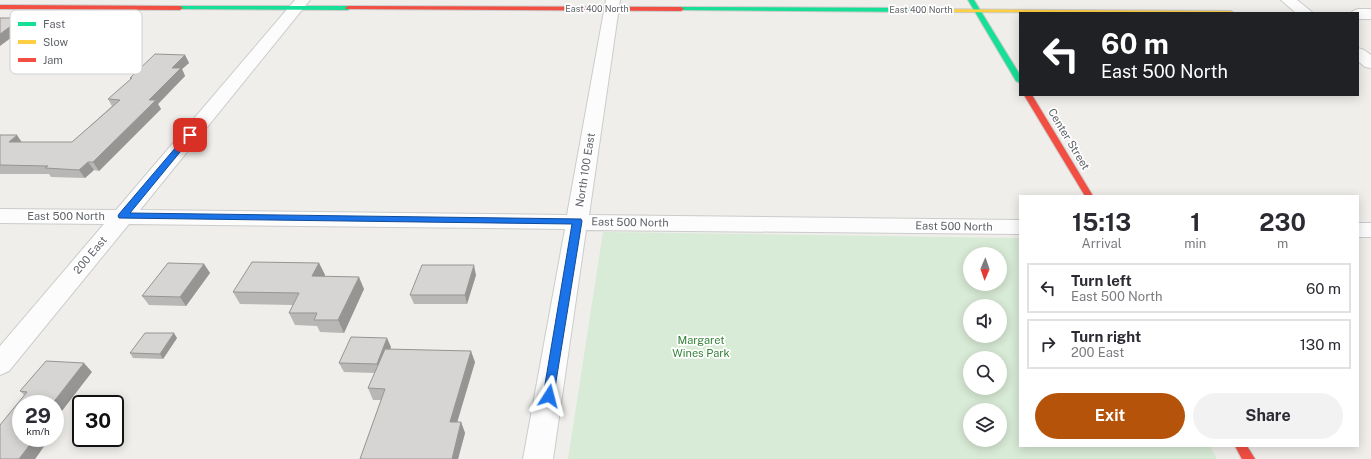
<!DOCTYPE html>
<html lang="en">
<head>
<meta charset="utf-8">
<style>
  :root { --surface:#fff; --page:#f2f2f3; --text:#2b2b33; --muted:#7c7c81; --line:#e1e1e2; --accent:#b45309 }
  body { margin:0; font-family:"Public Sans",sans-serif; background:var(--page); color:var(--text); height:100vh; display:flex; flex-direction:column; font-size:15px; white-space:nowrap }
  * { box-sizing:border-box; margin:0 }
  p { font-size:13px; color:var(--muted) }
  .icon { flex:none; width:22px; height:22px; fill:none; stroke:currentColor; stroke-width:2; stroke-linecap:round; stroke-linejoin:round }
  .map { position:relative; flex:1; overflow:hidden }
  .sheet { position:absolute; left:1019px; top:195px; width:340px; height:252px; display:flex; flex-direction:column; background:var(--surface); border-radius:0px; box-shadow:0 2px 10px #0003 }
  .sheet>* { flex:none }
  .top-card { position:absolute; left:1019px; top:12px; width:340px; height:84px; border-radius:0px; box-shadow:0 2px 10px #0003; background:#202124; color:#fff; overflow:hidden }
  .needle { width:26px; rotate:182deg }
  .fabs { position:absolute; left:963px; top:247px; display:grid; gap:8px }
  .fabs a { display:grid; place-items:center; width:44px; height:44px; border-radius:50%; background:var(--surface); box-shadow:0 2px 10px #0003; font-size:20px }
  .speed { position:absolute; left:12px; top:395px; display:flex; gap:8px; font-size:20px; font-weight:700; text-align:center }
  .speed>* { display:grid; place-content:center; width:52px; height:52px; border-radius:50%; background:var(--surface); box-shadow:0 2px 10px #0003; line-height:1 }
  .speed small { font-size:10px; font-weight:400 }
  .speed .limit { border:2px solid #111; border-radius:6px; background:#fff; color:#111 }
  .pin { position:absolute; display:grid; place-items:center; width:34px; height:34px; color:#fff; margin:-17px; border-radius:8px; box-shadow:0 2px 6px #0006 }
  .me { position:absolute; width:44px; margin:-22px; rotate:9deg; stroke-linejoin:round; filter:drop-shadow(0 0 3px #0008) }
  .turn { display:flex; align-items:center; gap:14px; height:84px; padding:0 16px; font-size:18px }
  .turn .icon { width:52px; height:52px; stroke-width:2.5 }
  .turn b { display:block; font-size:28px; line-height:34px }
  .eta { display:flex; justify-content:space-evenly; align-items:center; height:68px; text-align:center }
  .eta b { font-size:24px; font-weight:700; line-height:28px }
  .button { display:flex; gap:8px; margin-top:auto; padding:8px 16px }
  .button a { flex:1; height:46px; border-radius:24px; background:var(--accent); color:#fff; font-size:16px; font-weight:700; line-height:46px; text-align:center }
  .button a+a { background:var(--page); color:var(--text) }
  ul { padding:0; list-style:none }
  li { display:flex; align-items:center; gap:12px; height:50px; margin:0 8px 6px; padding:0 8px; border:2px solid var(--line); border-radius:0px }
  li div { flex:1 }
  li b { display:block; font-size:15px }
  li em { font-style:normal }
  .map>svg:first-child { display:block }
</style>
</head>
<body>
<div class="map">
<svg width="1371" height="459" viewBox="0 0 1371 459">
  <rect width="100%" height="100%" fill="#efeeea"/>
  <!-- green -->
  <path fill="#d8ebd6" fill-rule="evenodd" d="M 603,232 L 1020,238 L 1020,446 L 1210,446 L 1217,459 L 568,459 ZM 970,254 L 1000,254 L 1000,284 L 970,284 ZM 970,306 L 1000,306 L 1000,336 L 970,336 ZM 970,358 L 1000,358 L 1000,388 L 970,388 ZM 970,410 L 1000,410 L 1000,440 L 970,440 Z"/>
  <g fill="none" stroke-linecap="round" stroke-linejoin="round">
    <!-- street casing -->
    <g stroke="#cbcccc" stroke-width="2">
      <path id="street" d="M 295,0 L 310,0 L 140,210 L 567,215 L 606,0 L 620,0 L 589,215 L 1020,220 L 1020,234 L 586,230 L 553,459 L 523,459 L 565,229 L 129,224 L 9,371 L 0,375 L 0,346 L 104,224 L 0,223 L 0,209 L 116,210 Z
        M 1281,0 L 1297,0 L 1313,13 L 1296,13 Z
        M 1358,9 L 1371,9 L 1371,19 L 1358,19 L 1358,13 L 1351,13 L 1353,11 Z
        M 1358,48 L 1364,50 L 1371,55 L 1371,68 L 1365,67 L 1358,61 Z
        M 1358,223 L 1371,223 L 1371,237 L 1358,237 Z"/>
    </g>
    <!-- fast casing -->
    <g stroke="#cacacb" stroke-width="2">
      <path id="fast" d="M 968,0 L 974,0 L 1020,75 L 1020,83 L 1016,81 Z
        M 180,6 L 348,6 L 351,8 L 348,10 L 178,9 L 178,7 Z
        M 681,7 L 920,8 L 923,10 L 920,12 L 679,10 L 678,9 Z"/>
    </g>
    <!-- slow casing -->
    <g stroke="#cacacb" stroke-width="2">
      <path id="slow" d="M 918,9 L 1231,11 L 1234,13 L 920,12 L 917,10 Z"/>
    </g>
    <!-- jam casing -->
    <g stroke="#cacacb" stroke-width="2">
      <path id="jam" d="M 0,5 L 180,6 L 183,8 L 180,10 L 0,9 Z
        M 348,6 L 681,7 L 684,9 L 681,11 L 346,9 L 345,8 Z
        M 1024,95 L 1032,95 L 1093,196 L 1085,196 Z
        M 1235,446 L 1247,446 L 1255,459 L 1242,459 Z"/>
    </g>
    <!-- street -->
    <use href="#street" fill="#fdfcfc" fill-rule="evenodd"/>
    <!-- fast -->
    <use href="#fast" fill="#16e098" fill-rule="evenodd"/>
    <!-- slow -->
    <use href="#slow" fill="#ffcf43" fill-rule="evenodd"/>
    <!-- jam -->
    <use href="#jam" fill="#f24e42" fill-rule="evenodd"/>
  </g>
  <!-- wall -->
  <path fill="#b8b7b5" d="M 185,55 L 189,63 L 182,69 L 185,76 L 158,104 L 161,109 L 99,171 L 94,170 L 85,178 L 51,177 L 49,174 L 0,174 L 0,135 L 21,142 L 72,142 L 112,106 L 108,99 L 130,80 L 130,78 Z
    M 319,263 L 325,275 L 324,276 L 364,289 L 344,333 L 320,332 L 317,326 L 295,325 L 289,313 L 293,305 L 240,304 L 233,292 Z
    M 204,264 L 210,273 L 186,306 L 149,305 L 142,296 Z
    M 476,275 L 467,304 L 414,304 L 410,295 Z
    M 177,338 L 163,359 L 133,358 L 130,353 Z
    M 391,347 L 390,349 L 475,362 L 457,422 L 461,422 L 465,433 L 458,459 L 360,459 L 381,400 L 373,400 L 368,388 L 375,373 L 344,372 L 339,363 Z
    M 92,372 L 21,404 L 50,438 L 35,459 L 0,459 L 24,395 L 20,391 Z"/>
  <!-- shaded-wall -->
  <path fill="#969594" d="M 22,18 L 27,26 L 0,46 L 0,34 Z
    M 185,55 L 189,63 L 182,69 L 185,76 L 158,104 L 161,109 L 99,171 L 93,162 L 149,100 L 172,68 Z
    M 17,135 L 23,144 L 9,142 Z
    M 88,162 L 94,170 L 85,178 L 79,170 Z
    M 319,263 L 325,275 L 318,289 L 312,276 Z
    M 204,264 L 210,273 L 186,306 L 180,297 Z
    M 474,265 L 476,275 L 467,304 L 465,295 Z
    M 359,277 L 364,289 L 344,333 L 338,320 Z
    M 174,333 L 177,338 L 163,359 L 160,354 Z
    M 387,338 L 391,347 L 381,373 L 377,364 Z
    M 471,351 L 475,362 L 454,433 L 450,422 Z
    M 84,363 L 92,372 L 55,420 L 55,404 L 52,404 Z
    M 461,422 L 465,433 L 458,459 L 452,459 Z
    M 35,438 L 50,438 L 35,459 L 19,459 Z"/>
  <!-- building -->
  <path fill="#d6d5d3" stroke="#969594" d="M 0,18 L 22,18 L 0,34 Z
    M 155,54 L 185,55 L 172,68 L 181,68 L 149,100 L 156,100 L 93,162 L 88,162 L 79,170 L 45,168 L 48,166 L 0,165 L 0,135 L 17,135 L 9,142 L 72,142 L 120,100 L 108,99 L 132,78 L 130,78 Z
    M 252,262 L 319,263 L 312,276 L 359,277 L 338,320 L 314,320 L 317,313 L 289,313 L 299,293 L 233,292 Z
    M 168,263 L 204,264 L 180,297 L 142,296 Z
    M 422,265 L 474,265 L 465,295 L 410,295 Z
    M 145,333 L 174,333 L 160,354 L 130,353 Z
    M 351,337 L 387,338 L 377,364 L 339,363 Z
    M 385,349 L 471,351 L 450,422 L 461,422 L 452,459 L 360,459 L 385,389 L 368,388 Z
    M 46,361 L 84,363 L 52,404 L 21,404 L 21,438 L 35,438 L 19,459 L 0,459 L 0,425 L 27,392 L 20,391 Z"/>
  <!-- route -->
  <path fill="#1a73e8" stroke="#114b97" d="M 188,133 L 193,133 L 194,135 L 130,213 L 581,219 L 582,221 L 553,400 L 549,401 L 545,400 L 543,396 L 572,224 L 119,218 L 118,216 L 119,214 Z"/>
  <g text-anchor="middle" stroke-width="3.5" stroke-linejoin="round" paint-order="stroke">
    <!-- far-street labels -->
    <g font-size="9" fill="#5f6368" stroke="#fff">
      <text x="597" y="12">East 400 North</text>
      <text x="921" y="13">East 400 North</text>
    </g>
    <!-- street labels -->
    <g font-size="11" fill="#5f6368" stroke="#fff">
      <text transform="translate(1069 139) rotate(59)" y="4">Center Street</text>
      <text transform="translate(585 170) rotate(-81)" y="4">North 100 East</text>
      <text x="66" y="220">East 500 North</text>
      <text transform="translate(630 222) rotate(1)" y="4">East 500 North</text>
      <text transform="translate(954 226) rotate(1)" y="4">East 500 North</text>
      <text transform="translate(90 255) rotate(-50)" y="4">200 East</text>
    </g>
    <!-- park labels -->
    <g font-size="11" fill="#348238" stroke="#fff">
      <text x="701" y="344">Margaret<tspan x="701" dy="13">Wines Park</tspan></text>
    </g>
  </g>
  <!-- legend -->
  <rect x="10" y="10" width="132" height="64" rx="6" fill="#fff" stroke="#cfd0d2" stroke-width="1"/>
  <rect x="18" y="22" width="18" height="4" fill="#16e098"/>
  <rect x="18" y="40" width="18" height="4" fill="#ffcf43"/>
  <rect x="18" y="58" width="18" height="4" fill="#f24e42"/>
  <g font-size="11" fill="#5f6368">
    <text x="43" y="28">Fast</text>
    <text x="43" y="46">Slow</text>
    <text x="43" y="64">Jam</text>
  </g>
</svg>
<div class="fabs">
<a><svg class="needle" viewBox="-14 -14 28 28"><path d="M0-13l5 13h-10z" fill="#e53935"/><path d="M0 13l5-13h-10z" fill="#7c7c81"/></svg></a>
<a><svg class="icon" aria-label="sound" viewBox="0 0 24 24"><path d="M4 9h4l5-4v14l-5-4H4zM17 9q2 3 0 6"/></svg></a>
<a><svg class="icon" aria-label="search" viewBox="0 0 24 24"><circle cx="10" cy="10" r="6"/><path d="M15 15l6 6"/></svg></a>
<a><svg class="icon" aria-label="layers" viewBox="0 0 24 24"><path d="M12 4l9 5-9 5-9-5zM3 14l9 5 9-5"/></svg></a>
</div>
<div class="speed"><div>29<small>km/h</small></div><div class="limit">30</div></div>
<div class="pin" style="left:190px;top:135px;background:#d93025"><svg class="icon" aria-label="arrive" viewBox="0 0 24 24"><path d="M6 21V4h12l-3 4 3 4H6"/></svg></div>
<svg class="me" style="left:549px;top:396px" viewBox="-20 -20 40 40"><path d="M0-17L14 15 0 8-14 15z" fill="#1a73e8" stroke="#fff" stroke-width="4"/></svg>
<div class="top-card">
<div class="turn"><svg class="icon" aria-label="left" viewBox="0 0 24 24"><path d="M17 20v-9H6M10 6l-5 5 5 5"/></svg><div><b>60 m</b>East 500 North</div></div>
</div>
<section class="sheet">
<div class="eta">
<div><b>15:13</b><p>Arrival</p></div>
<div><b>1</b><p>min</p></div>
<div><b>230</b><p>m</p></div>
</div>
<ul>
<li><svg class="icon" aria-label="left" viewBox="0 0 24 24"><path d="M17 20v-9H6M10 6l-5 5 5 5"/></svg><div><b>Turn left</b><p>East 500 North</p></div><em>60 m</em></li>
<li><svg class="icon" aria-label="right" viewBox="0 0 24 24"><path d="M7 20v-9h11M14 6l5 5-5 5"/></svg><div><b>Turn right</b><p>200 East</p></div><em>130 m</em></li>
</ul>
<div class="button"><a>Exit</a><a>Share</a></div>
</section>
</div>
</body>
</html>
